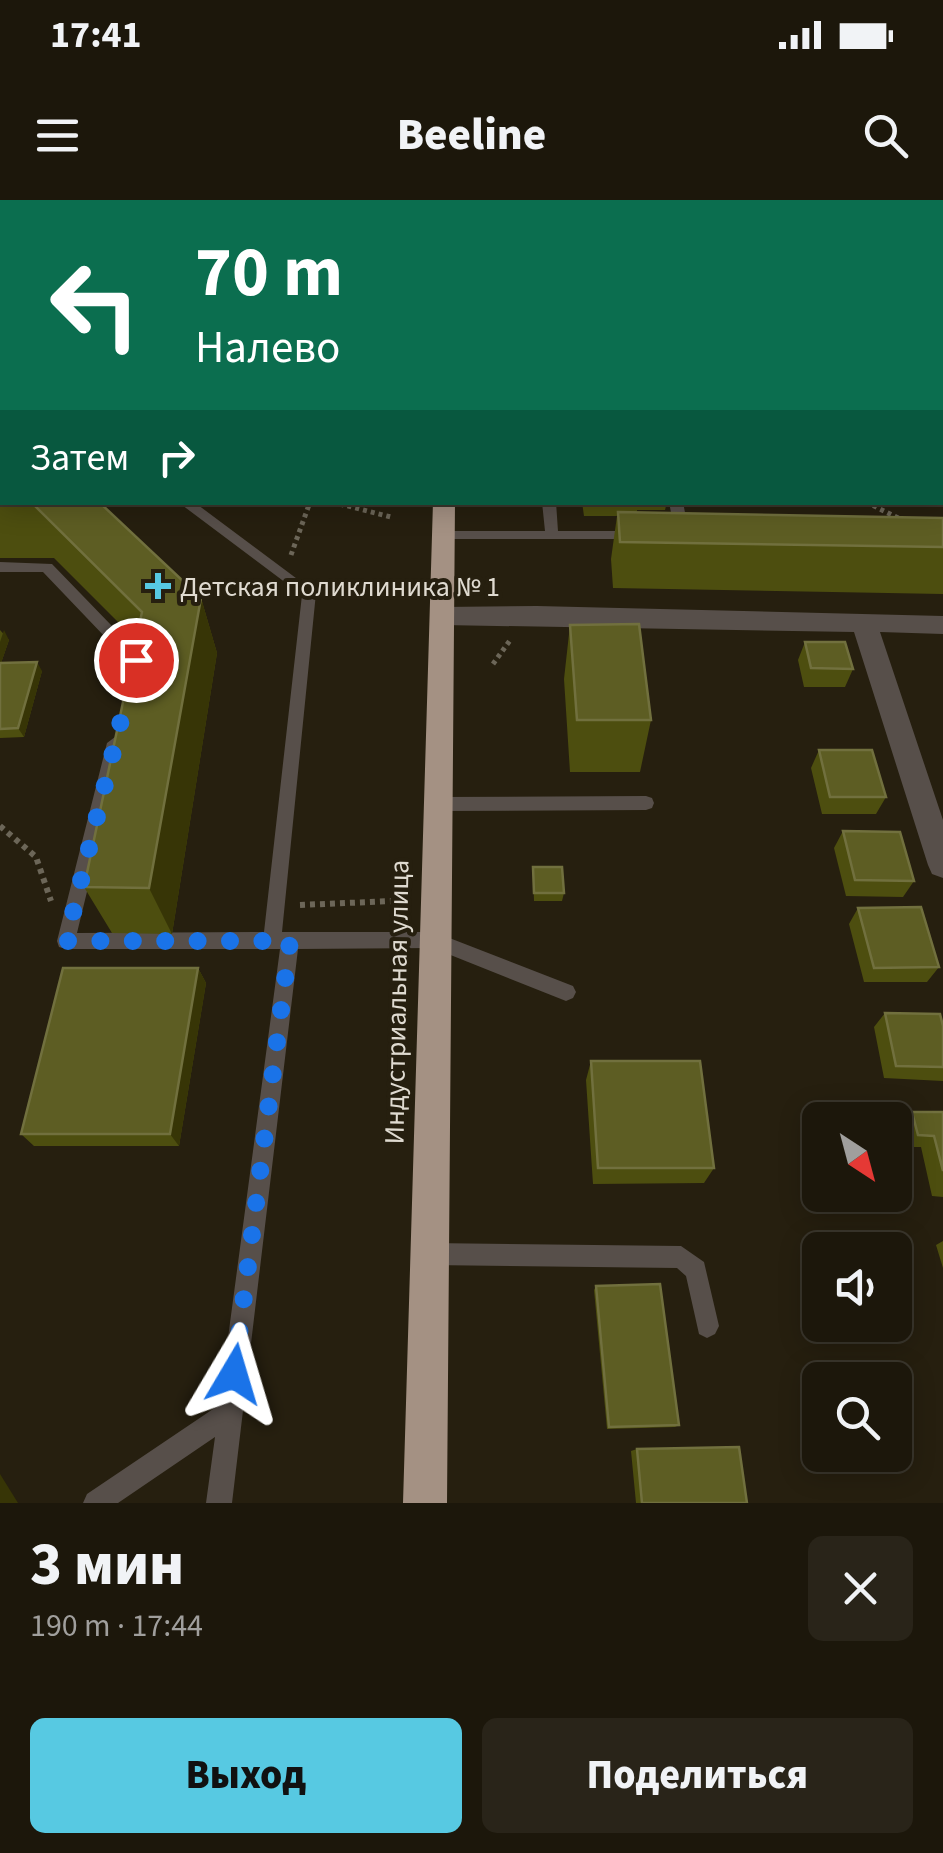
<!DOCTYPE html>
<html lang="ru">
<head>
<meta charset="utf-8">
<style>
  :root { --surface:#1c170b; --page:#292419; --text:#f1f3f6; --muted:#a09f9d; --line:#3a362c; --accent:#57c9e2 }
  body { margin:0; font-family:"Source Sans 3",sans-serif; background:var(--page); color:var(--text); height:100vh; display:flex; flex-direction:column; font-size:38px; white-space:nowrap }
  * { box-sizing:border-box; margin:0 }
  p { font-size:32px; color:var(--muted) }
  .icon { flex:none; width:55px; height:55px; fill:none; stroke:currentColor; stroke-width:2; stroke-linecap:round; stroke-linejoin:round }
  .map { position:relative; height:1303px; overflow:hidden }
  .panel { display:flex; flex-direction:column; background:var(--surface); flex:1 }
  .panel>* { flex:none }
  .top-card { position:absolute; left:0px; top:0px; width:945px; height:305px; box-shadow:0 5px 25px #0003,0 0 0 2px var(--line); background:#0b6e4f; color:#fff; overflow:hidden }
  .needle { width:65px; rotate:144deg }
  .buttons { position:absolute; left:802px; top:902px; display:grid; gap:20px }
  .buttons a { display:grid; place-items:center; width:110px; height:110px; border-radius:15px; background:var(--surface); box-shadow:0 5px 25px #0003,0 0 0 2px var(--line); font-size:50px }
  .pin { position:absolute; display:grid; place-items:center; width:85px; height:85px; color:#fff; margin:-42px; border:5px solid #fff; border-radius:50%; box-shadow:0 2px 10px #0007 }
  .me { position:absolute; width:110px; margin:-55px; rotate:7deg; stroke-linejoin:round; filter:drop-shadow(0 0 8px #0008) }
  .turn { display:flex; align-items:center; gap:35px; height:210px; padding:0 30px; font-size:45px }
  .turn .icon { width:130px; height:130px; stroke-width:2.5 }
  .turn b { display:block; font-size:70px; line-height:85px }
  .then { display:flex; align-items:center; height:95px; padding:0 30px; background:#0003; gap:20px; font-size:38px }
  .round { display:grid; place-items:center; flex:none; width:105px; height:105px; border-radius:15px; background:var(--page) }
  .head { display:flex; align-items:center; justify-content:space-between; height:170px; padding:0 30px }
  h1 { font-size:60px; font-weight:800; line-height:75px }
  .primary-button { display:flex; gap:20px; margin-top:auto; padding:20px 30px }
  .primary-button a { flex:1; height:115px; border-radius:15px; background:var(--accent); color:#111; font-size:40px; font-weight:800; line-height:115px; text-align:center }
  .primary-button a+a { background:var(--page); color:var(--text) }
  .status { display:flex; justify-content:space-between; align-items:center; height:70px; padding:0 50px; background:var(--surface); direction:ltr }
  .status svg { height:28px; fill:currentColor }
  header { display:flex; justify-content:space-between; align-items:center; height:130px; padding:0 30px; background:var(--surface); font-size:45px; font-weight:800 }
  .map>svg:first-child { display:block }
</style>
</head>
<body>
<div class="status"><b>17:41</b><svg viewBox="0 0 49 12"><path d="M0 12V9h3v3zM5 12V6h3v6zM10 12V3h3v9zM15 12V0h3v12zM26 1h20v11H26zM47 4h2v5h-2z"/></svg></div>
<header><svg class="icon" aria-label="menu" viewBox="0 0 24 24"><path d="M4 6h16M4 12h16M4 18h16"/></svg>Beeline<svg class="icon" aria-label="search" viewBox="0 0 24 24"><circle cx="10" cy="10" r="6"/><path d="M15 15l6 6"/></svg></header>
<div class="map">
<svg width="943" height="1303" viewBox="0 0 943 1303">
  <rect width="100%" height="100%" fill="#261f0f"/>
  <!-- green -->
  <path fill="#5f261a" d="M 0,0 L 348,0 L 2,2 L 2,48 Z"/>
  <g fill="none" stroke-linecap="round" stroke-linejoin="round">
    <!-- path-far2 -->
    <path stroke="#6c6658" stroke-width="4" stroke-dasharray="4 4" stroke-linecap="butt" d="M 136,0 L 146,2
      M 185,0 L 189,2
      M 208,0 L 243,0
      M 157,2 L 161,0
      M 264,2 L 268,0"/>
    <!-- path-far1 -->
    <path stroke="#6c6658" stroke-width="5" stroke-dasharray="4 4" stroke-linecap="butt" d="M 332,302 L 391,317
      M 866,302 L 902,320
      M 291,355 L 310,302
      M 493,464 L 511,439"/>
    <!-- path -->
    <path stroke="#6c6658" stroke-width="6" stroke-dasharray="5 5" stroke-linecap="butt" d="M 0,626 L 36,657 L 51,701
      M 300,705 L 393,701"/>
    <!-- lane -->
    <path fill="#574f4a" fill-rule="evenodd" d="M 437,0 L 447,0 L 447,2 L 437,2 Z
      M 575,0 L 666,0 L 667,2 L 578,2 Z
      M 825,0 L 838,0 L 839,2 L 827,2 Z
      M 942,56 L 943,56 L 943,62 L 942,62 Z
      M 942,265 L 943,265 L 943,274 L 942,274 Z
      M 178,302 L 194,302 L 316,393 L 282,732 L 434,732 L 573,786 L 576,792 L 573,798 L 566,801 L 433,748 L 298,749 L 232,1303 L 206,1303 L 215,1237 L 118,1303 L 83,1303 L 87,1294 L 219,1205 L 280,749 L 66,749 L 59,747 L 57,741 L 107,543 L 115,537 L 123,543 L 77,733 L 264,732 L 302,395 Z
      M 542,302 L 556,302 L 558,331 L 638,331 L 645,335 L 638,339 L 444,339 L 437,335 L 444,331 L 545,331 Z
      M 669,302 L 683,302 L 687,323 L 679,334 L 674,335 L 667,331 L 673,323 Z
      M 0,362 L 52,364 L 141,456 L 144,460 L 136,483 L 126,483 L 123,479 L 128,461 L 43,372 L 0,372 Z
      M 646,596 L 652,598 L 654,603 L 652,608 L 646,610 L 438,611 L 432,609 L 430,604 L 432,599 L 438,597 Z
      M 429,1043 L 681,1046 L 704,1062 L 719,1126 L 715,1134 L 707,1138 L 699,1134 L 686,1076 L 677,1068 L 429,1065 L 421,1062 L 418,1054 L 421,1046 Z"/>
    <!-- street -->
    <path fill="#574f4a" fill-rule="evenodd" d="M 537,406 L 943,416 L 943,434 L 880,432 L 943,620 L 943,678 L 932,674 L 928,665 L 854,432 L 443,425 L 430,416 L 443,407 Z"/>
    <!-- secondary -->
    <path fill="#766a61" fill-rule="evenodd" d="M 0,80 L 2,81 L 2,92 L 0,92 Z"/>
    <!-- highway -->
    <path fill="#a49183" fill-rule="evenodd" d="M 942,83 L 943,83 L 943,95 L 942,95 Z
      M 433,302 L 455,302 L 447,1303 L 403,1303 Z"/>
  </g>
  <!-- wall -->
  <path fill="#4d4e0f" d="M 893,0 L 933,0 L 927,2 L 898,2 Z
    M 0,277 L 2,277 L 2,302 L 99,302 L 201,398 L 217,453 L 172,734 L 112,733 L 84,687 L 136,440 L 54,358 L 0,358 Z
    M 582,302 L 667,302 L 665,310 L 637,310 L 637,312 L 943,318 L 943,394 L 613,388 L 611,359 L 617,316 L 584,316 Z
    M 570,425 L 651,520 L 640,572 L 570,572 L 564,479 Z
    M 0,430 L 9,440 L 1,463 L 42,471 L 24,537 L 0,538 Z
    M 805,442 L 853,469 L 845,487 L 804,487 L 798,460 Z
    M 819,550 L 886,597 L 876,614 L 822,614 L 811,568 Z
    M 843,631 L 914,681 L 903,697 L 846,696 L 834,648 Z
    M 533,667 L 564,693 L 562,701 L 534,701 Z
    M 858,708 L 939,767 L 927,782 L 864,782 L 849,724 Z
    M 198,768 L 206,783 L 179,946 L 34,946 L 21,934 Z
    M 885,813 L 943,826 L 943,881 L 884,878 L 874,827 Z
    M 591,861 L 714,968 L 704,983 L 593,984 L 586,880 Z
    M 912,912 L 943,912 L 943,997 L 932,996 L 921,947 L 905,947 L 900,924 Z
    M 943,1041 L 943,1068 L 936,1045 Z
    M 596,1086 L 679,1225 L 675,1227 L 607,1229 L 594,1090 Z
    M 637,1249 L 747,1303 L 636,1303 L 631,1251 Z"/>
  <!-- shaded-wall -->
  <path fill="#373506" d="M 915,0 L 933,0 L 927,2 L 914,2 Z
    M 201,398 L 217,453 L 172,734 L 149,688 Z
    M 4,430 L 9,440 L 0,466 L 0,442 Z
    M 37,462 L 42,471 L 24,537 L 18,528 Z
    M 198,768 L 206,783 L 179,946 L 170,934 Z
    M 0,1274 L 18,1303 L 0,1303 Z"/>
  <!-- building -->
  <path fill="#5d5d23" stroke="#71703e" stroke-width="2.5" d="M 470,0 L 495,0 L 495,2 L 470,2 Z
    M 592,0 L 636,0 L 637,2 L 593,2 Z
    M 0,277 L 2,277 L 2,302 L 0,302 Z
    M 31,302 L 99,302 L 201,398 L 149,688 L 84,687 L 142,412 Z
    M 618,312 L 943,318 L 943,347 L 620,342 Z
    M 639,424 L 651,520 L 577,520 L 570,425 Z
    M 805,442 L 845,442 L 853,469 L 811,468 Z
    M 37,462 L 18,528 L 0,529 L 0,463 Z
    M 819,550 L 872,550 L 886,597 L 830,597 Z
    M 843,631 L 900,632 L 914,681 L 855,680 Z
    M 533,667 L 562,667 L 564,693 L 534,693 Z
    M 921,707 L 939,767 L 874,768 L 858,708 Z
    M 63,768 L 198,768 L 170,934 L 21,934 Z
    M 885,813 L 940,814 L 943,826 L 943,867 L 896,866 Z
    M 591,861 L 700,861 L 714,968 L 598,968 Z
    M 912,912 L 943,912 L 943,971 L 934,936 L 918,935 Z
    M 660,1084 L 679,1225 L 609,1227 L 596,1086 Z
    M 739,1247 L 747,1303 L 642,1303 L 637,1249 Z"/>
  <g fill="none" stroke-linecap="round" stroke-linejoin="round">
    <!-- route -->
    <path stroke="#1a73e8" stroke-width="18" stroke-dasharray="0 32.4" d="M 136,460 L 66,741 L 290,741 L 234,1174"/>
  </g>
  <!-- markers -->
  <path fill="#57c9e2" stroke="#261f0f" stroke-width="4" d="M153 371h10v10h10v10h-10v10h-10v-10h-10v-10h10z"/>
  <g text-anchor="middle" stroke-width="8" stroke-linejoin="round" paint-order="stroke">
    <!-- poi labels -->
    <g font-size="28" fill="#dfdad0" stroke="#261f0f" text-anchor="start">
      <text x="180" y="396">Детская поликлиника № 1</text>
    </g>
    <!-- street labels -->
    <g font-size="28" fill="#dfdad0" stroke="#261f0f">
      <text transform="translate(396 802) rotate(-89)" y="10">Индустриальная улица</text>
    </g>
  </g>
</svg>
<div class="buttons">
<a><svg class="needle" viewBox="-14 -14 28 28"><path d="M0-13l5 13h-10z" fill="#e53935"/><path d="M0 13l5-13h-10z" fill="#a09f9d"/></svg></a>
<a><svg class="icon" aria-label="sound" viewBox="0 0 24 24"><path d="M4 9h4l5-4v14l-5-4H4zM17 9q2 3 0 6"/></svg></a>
<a><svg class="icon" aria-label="search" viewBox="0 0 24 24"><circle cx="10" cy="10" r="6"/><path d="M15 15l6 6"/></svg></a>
</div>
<div class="pin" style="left:136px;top:460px;background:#d93025"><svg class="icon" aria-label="arrive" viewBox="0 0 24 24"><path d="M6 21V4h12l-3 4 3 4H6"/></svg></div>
<svg class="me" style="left:234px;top:1174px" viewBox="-20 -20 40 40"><path d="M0-17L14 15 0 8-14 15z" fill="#1a73e8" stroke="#fff" stroke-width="4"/></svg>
<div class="top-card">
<div class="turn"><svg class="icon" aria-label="left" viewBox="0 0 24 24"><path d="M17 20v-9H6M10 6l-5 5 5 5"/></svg><div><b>70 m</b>Налево</div></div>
<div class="then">Затем<svg class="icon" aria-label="right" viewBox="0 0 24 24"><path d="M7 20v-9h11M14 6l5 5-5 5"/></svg></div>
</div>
</div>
<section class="panel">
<div class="head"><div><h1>3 мин</h1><p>190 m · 17:44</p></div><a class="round"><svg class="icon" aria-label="close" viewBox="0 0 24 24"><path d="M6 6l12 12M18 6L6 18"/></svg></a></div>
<div class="primary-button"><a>Выход</a><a>Поделиться</a></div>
</section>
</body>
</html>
